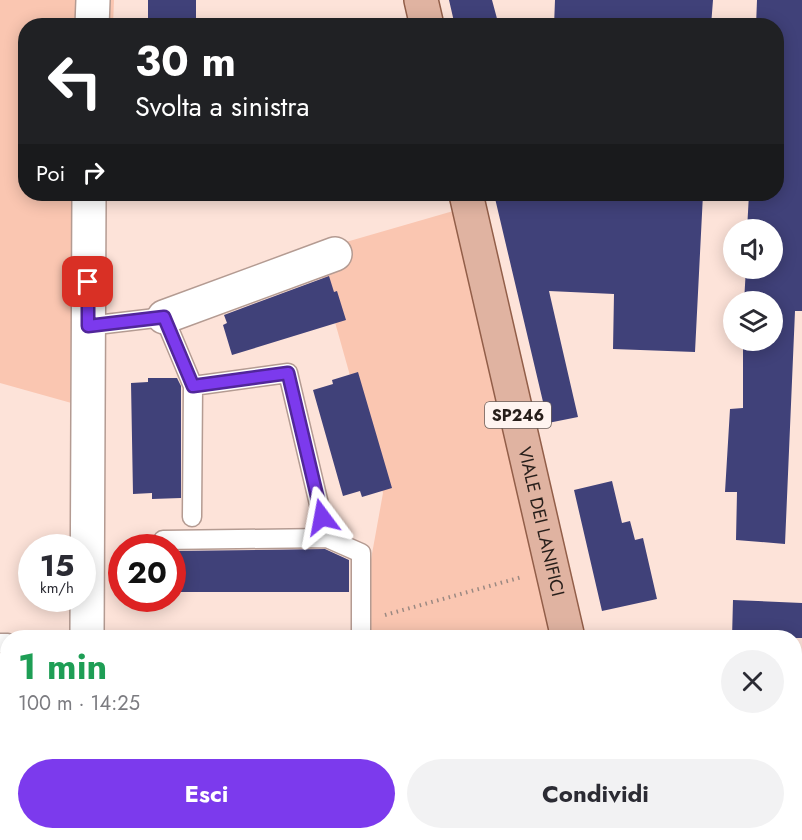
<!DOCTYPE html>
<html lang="it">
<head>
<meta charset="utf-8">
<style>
  :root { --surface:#fff; --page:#f2f2f3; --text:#2b2b33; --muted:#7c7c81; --accent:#7c3aed }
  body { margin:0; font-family:Jost,sans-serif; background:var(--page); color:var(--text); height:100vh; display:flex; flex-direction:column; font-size:22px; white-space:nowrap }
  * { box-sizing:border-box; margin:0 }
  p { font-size:20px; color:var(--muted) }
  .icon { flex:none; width:33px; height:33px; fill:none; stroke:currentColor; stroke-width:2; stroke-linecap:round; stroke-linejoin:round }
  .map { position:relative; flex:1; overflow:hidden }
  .drawer { position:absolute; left:0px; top:630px; width:802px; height:210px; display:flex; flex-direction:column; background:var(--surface); border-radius:24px 24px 0 0; box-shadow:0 3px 15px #0003 }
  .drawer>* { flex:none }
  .hud { position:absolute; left:18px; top:18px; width:766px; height:183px; border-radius:24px; box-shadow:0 3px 15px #0003; background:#202124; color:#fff; overflow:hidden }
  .buttons { position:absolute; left:723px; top:219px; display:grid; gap:12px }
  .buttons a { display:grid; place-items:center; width:60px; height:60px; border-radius:50%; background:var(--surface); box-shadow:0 3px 15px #0003; font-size:30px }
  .speed { position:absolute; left:18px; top:534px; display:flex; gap:12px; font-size:30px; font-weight:700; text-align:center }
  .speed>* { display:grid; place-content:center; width:78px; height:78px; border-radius:50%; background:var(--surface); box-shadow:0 3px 15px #0003; line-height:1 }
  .speed small { font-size:15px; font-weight:400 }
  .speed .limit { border:9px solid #d22; background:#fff; color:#111 }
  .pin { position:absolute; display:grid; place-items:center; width:51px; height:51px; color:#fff; margin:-26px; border-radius:12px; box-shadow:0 3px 9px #0006 }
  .me { position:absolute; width:66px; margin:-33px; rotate:347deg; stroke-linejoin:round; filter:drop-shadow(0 0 4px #0008) }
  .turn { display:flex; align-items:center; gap:21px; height:126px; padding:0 18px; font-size:27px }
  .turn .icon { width:78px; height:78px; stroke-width:2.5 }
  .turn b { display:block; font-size:42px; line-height:51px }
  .then { display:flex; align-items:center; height:57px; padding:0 18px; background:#0003; gap:12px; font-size:22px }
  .round { display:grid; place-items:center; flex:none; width:63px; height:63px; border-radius:32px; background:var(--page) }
  .summary { display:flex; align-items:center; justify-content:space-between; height:102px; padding:0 18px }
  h1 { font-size:36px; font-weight:700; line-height:45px; color:#1e9e55 }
  .button { display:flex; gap:12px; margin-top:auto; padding:12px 18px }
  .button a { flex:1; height:69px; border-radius:36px; background:var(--accent); color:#fff; font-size:24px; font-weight:700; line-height:69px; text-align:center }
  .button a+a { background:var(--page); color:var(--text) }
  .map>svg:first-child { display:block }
</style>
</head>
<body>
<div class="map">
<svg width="802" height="840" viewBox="0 0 802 840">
  <rect width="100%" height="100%" fill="#fde3d9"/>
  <!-- green -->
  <path fill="#fac6b1" d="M 0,0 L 114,0 L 113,25 L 26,26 L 26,194 L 107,194 L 100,411 L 0,383 Z
    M 474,205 L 577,637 L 357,637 L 383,493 L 315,251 Z
    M 619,832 L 621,840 L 356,840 L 356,833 Z"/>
  <!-- building -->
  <path fill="#404179" d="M 148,0 L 196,0 L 196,26 L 148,26 Z
    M 449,0 L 492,0 L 499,26 L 455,26 Z
    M 555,0 L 713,0 L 711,26 L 554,26 Z
    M 757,0 L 802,0 L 802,311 L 795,311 L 785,544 L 736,540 L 737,492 L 725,492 L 730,409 L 743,408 L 743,340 L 772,340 L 772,302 L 744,302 L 746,268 L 772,268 L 772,230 L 747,230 L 749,194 L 777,194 L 777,26 L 756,26 Z
    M 494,194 L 703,194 L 695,352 L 613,349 L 614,294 L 549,291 L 578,417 L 548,423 Z
    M 329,276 L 334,292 L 337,291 L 346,320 L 232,355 L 223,325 L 227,323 L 224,315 Z
    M 358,372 L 392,488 L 362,497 L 360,491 L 343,496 L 313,390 L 333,384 L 332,380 Z
    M 148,378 L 177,378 L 181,386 L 181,498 L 152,499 L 152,493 L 133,494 L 131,383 L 148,382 Z
    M 612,481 L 622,523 L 630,521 L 635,540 L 643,538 L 657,599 L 602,611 L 574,490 Z
    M 325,549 L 349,560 L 349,592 L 172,592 L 172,551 Z
    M 733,600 L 802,603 L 802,638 L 732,638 Z"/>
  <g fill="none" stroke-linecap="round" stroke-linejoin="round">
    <!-- service casing -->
    <g stroke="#b49b92" stroke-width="21">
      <path id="service" d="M 88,326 L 164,317 L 193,386 L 288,373 L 327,538 L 361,553 L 361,638
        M 192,517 L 193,386
        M 163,540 L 327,538
        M 0,643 L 8,643
        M 503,832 L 505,840
        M 555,832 L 557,840"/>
    </g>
    <!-- minor casing -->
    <g stroke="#b49b92" stroke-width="36">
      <path id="minor" d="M 92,26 L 93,0
        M 164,317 L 335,254
        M 87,638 L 89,194
        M 98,832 L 98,840
        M 362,832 L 362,840"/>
    </g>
    <!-- primary casing -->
    <g stroke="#925e49" stroke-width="36">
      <g id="primary">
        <path d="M 421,0 L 427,26"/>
        <path id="s1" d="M 466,194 L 568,638"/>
        <path d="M 611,832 L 613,840"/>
      </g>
    </g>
    <!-- path -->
    <path stroke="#9b8982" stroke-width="4" stroke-dasharray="1.5 4.5" stroke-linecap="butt" d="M 385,615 L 522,577"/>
    <!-- service -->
    <use href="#service" stroke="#fff" stroke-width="18"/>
    <!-- minor -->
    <use href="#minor" stroke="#fff" stroke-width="33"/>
    <!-- primary -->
    <use href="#primary" stroke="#e0b3a1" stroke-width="33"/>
  </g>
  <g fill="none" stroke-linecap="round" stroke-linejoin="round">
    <!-- route casing -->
    <g stroke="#51269a" stroke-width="15">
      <path id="route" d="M 88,282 L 88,326 L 164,317 L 193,386 L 288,373 L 322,517"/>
    </g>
    <!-- route -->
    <use href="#route" stroke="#7c3aed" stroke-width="10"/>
  </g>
  <g text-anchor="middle" stroke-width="6" stroke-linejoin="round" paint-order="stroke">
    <!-- shield labels -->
    <rect fill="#fff4f0" stroke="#685e5a" stroke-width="1.5" x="485" y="402" width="66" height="26" rx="4.5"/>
    <g font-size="16" font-weight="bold" fill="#271e1a">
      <text x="518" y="421">SP246</text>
    </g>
    <!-- street labels -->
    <g font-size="18" fill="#271e1a" stroke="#fff4f0">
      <text dy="6" stroke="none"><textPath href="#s1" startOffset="336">VIALE DEI LANIFICI</textPath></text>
    </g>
  </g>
</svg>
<div class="buttons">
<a><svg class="icon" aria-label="sound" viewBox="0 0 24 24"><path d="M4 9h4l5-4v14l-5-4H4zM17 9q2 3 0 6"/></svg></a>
<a><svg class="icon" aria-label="layers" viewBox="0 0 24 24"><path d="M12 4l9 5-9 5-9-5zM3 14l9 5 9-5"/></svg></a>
</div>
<div class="speed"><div>15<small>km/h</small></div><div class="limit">20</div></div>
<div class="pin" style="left:88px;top:282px;background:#d93025"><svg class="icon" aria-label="arrive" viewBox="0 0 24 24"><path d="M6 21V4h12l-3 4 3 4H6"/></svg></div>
<svg class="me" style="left:322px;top:517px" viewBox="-20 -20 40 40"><path d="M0-17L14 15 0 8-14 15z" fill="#7c3aed" stroke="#fff" stroke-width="4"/></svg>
<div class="hud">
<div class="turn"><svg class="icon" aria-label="left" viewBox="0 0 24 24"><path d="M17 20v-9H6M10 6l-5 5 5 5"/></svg><div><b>30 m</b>Svolta a sinistra</div></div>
<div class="then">Poi<svg class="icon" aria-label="right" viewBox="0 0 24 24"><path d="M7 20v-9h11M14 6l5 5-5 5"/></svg></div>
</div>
<section class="drawer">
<div class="summary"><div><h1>1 min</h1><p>100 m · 14:25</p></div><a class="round"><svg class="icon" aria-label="close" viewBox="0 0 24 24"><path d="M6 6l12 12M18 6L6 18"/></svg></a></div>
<div class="button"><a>Esci</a><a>Condividi</a></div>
</section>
</div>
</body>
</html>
